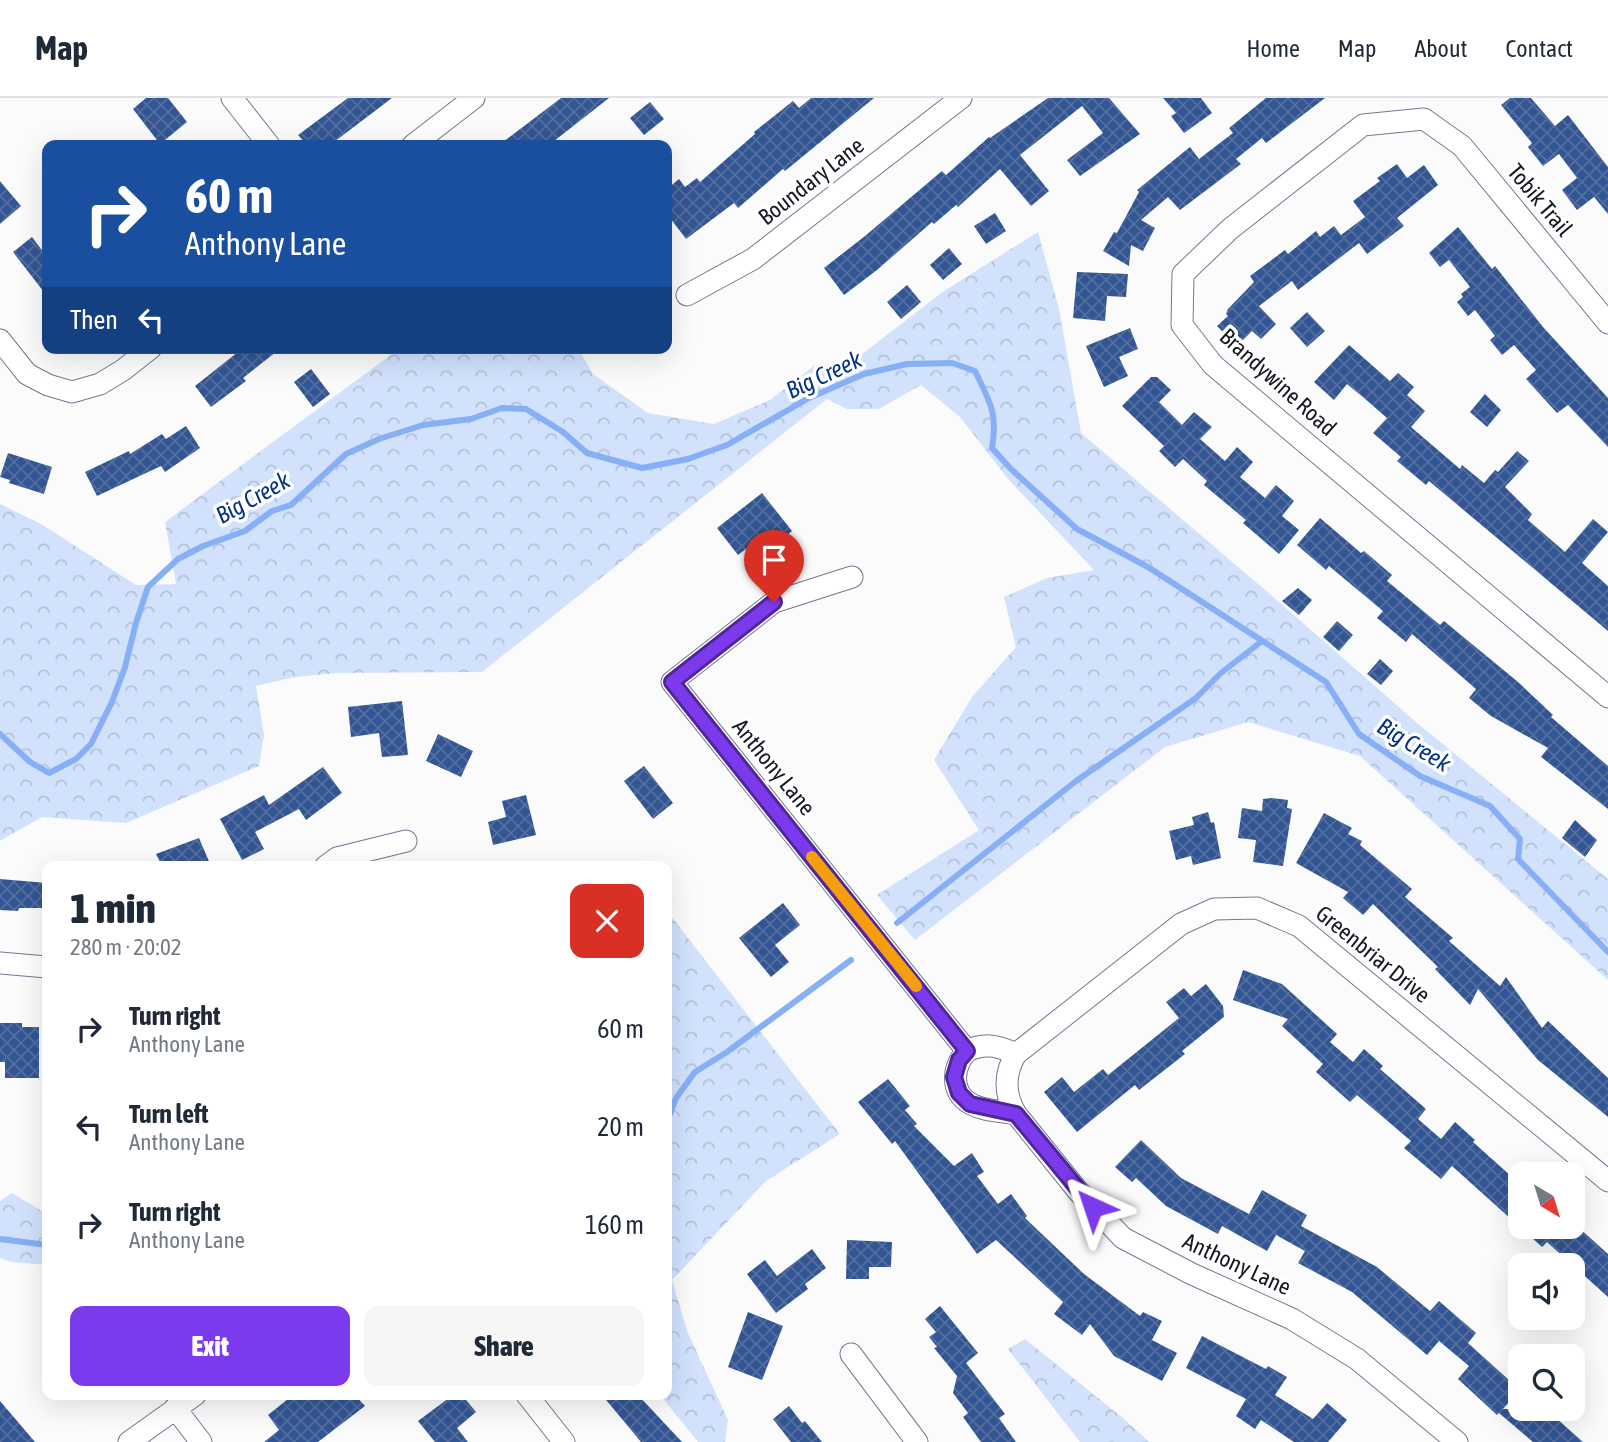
<!DOCTYPE html>
<html lang="en">
<head>
<meta charset="utf-8">
<style>
  :root { --surface:#fff; --page:#f6f6f7; --text:#1f2937; --muted:#747a83; --line:#e0e1e3; --accent:#7c3aed }
  body { margin:0; font-family:"Asap Condensed",sans-serif; background:var(--page); color:var(--text); height:100vh; display:flex; flex-direction:column; font-size:26px; white-space:nowrap }
  * { box-sizing:border-box; margin:0 }
  p { font-size:23px; color:var(--muted) }
  .icon { flex:none; width:38px; height:38px; fill:none; stroke:currentColor; stroke-width:2; stroke-linecap:round; stroke-linejoin:round }
  .map { position:relative; flex:1; overflow:hidden }
  .panel { position:absolute; left:42px; top:763px; width:630px; height:539px; display:flex; flex-direction:column; background:var(--surface); border-radius:14px; box-shadow:0 7px 28px #0002 }
  .panel>* { flex:none }
  .top-card { position:absolute; left:42px; top:42px; width:630px; height:214px; border-radius:14px; box-shadow:0 7px 28px #0002; background:#1a4fa0; color:#fff; overflow:hidden }
  .needle { width:46px; rotate:142deg }
  .fabs { position:absolute; left:1508px; top:1064px; display:grid; gap:14px }
  .fabs a { display:grid; place-items:center; width:77px; height:77px; border-radius:14px; background:var(--surface); box-shadow:0 7px 28px #0002; font-size:35px }
  .pin { position:absolute; display:grid; place-items:center; width:60px; height:60px; color:#fff; margin:-72px -30px; border-radius:50% 50% 50% 0; rotate:-45deg; box-shadow:0 0 7px #0007 }
  .pin .icon { rotate:45deg }
  .me { position:absolute; width:77px; margin:-38px; rotate:318deg; stroke-linejoin:round; filter:drop-shadow(0 0 5px #0008) }
  .turn { display:flex; align-items:center; gap:24px; height:147px; padding:0 28px; font-size:32px }
  .turn .icon { width:91px; height:91px; stroke-width:2.5 }
  .turn b { display:block; font-size:49px; line-height:60px }
  .then { display:flex; align-items:center; height:66px; padding:0 28px; background:#0003; gap:14px; font-size:26px }
  .round { display:grid; place-items:center; flex:none; width:74px; height:74px; border-radius:14px; background:var(--page) }
  .head { display:flex; align-items:center; justify-content:space-between; height:119px; padding:0 28px }
  h1 { font-size:42px; font-weight:800; line-height:52px }
  .primary-button { display:flex; gap:14px; margin-top:auto; padding:14px 28px }
  .primary-button a { flex:1; height:80px; border-radius:14px; background:var(--accent); color:#fff; font-size:28px; font-weight:800; line-height:80px; text-align:center }
  .primary-button a+a { background:var(--page); color:var(--text) }
  ul { padding:0; list-style:none }
  li { display:flex; align-items:center; gap:21px; height:98px; padding:0 28px }
  li div { flex:1 }
  li b { display:block; font-size:26px }
  li em { font-style:normal }
  header { display:flex; align-items:center; gap:42px; box-sizing:border-box; height:98px; padding:0 35px; background:var(--surface); border-bottom:2px solid var(--line) }
  header strong { font-size:33px }
  nav { display:flex; gap:38px; margin-inline-start:auto; font-size:24px }
  .map>svg:first-child { display:block }
</style>
</head>
<body>
<header>
<strong>Map</strong>
<nav><a>Home</a><a>Map</a><a>About</a><a>Contact</a></nav>
</header>
<div class="map">
<svg width="1608" height="1344" viewBox="0 0 1608 1344">
  <defs>
    <pattern id="forest-crowns" width="20" height="18" patternUnits="userSpaceOnUse" patternTransform="scale(1.75)"><rect width="20" height="18" fill="#d2e2fd"/><path d="M2 6a3 3 0 1 1 6 0M12 15a3 3 0 1 1 6 0" fill="none" stroke="#b3c1d9"/></pattern>
    <pattern id="building-cross-hatch" width="8" height="8" patternUnits="userSpaceOnUse" patternTransform="scale(1.75)"><rect width="8" height="8" fill="#325594"/><path d="M0 0l8 8M0 8l8-8" fill="none" stroke="#546e9e"/></pattern>
  </defs>
  <rect width="100%" height="100%" fill="#fbfbfb"/>
  <!-- forest -->
  <path fill="url(#forest-crowns)" d="M 1038,134 L 1059,211 L 1081,335 L 1271,497 L 1417,625 L 1608,781 L 1608,882 L 1360,658 L 1248,624 L 1165,649 L 915,842 L 877,797 L 979,732 L 934,662 L 972,599 L 1016,549 L 1004,499 L 1047,480 L 1094,472 L 1008,381 L 960,319 L 921,287 L 879,311 L 847,311 L 827,301 L 482,574 L 337,575 L 295,579 L 256,588 L 264,637 L 259,668 L 126,725 L 42,719 L 0,743 L 0,406 L 41,426 L 136,487 L 176,486 L 165,424 L 400,250 L 578,250 L 593,276 L 648,315 L 714,326 L 770,302 L 814,268 L 853,263 L 944,193 Z
    M 667,813 L 840,1036 L 766,1083 L 672,1182 L 687,1233 L 728,1322 L 725,1344 L 698,1344 L 660,1297 L 667,1297 Z
    M 12,1095 L 47,1116 L 47,1167 L 11,1164 L 0,1160 L 0,1103 Z
    M 1025,1241 L 1124,1321 L 1149,1344 L 1080,1344 L 1008,1251 Z"/>
  <g fill="none" stroke-linecap="round" stroke-linejoin="round">
    <!-- stream -->
    <path stroke="#87aff6" stroke-width="6" d="M 0,636 L 30,664 L 49,675 L 76,661 L 91,646 L 112,604 L 125,569 L 136,525 L 148,489 L 178,461 L 203,448 L 245,433 L 272,413 L 291,407 L 346,356 L 379,341 L 423,327 L 471,321 L 502,310 L 526,311 L 563,334 L 587,355 L 642,370 L 688,361 L 727,347 L 809,300 L 864,276 L 907,266 L 952,265 L 975,273 C 990,304 998,315 992,350 L 1011,371 L 1077,431 L 1148,469 L 1326,584 L 1359,636 L 1420,678 L 1490,708 L 1520,741 L 1518,761 L 1608,854
      M 897,825 L 1076,683 L 1196,600 L 1221,575 L 1262,543
      M 667,1024 L 676,1000 L 695,974 L 727,954 L 851,862
      M 0,1141 L 47,1147"/>
  </g>
  <!-- building -->
  <path fill="url(#building-cross-hatch)" d="M 146,0 L 168,0 L 187,24 L 160,46 L 133,11 Z
    M 348,0 L 392,0 L 330,47 L 307,47 L 298,37 Z
    M 561,0 L 609,0 L 549,47 L 499,47 Z
    M 811,0 L 874,0 L 785,73 L 783,71 L 738,110 L 734,105 L 686,141 L 667,116 L 667,91 L 679,81 L 685,89 L 697,80 L 700,84 L 755,36 L 754,34 L 793,3 L 799,10 Z
    M 1048,0 L 1109,0 L 1140,36 L 1080,78 L 1067,62 L 1103,35 L 1082,8 L 1020,57 L 1049,93 L 1031,108 L 1000,71 L 958,109 L 956,107 L 934,126 L 932,124 L 877,172 L 844,197 L 824,170 L 865,138 L 942,73 L 946,77 L 989,39 L 990,40 Z
    M 1163,0 L 1201,0 L 1212,15 L 1184,35 L 1171,18 L 1176,15 Z
    M 1266,0 L 1325,0 L 1266,45 L 1262,40 L 1236,61 L 1241,66 L 1180,112 L 1168,99 L 1141,122 L 1155,130 L 1143,153 L 1131,147 L 1129,168 L 1103,153 L 1114,134 L 1117,135 L 1139,94 L 1137,92 L 1190,49 L 1199,61 L 1233,35 L 1229,30 Z
    M 1510,0 L 1531,0 L 1555,28 L 1568,17 L 1608,69 L 1608,116 L 1594,99 L 1577,112 L 1562,92 L 1577,80 L 1559,56 L 1543,68 L 1528,49 L 1532,45 L 1501,7 Z
    M 650,4 L 664,21 L 644,37 L 630,20 Z
    M 1397,66 L 1407,80 L 1424,67 L 1438,87 L 1397,120 L 1404,128 L 1367,156 L 1359,145 L 1298,192 L 1292,183 L 1259,208 L 1276,226 L 1261,241 L 1252,233 L 1237,248 L 1217,228 L 1228,218 L 1226,216 L 1228,211 L 1254,184 L 1250,178 L 1285,152 L 1288,156 L 1316,133 L 1320,139 L 1334,128 L 1341,137 L 1365,119 L 1353,103 L 1380,83 L 1377,80 Z
    M 0,83 L 21,108 L 0,126 Z
    M 995,115 L 1006,133 L 986,146 L 974,128 Z
    M 1458,129 L 1492,171 L 1495,168 L 1543,229 L 1608,300 L 1608,349 L 1568,307 L 1557,315 L 1526,281 L 1536,272 L 1514,247 L 1502,257 L 1490,242 L 1495,238 L 1475,212 L 1468,218 L 1457,204 L 1463,199 L 1461,196 L 1470,189 L 1449,162 L 1440,169 L 1429,155 Z
    M 32,139 L 47,159 L 47,198 L 13,154 Z
    M 949,150 L 962,166 L 943,182 L 930,167 Z
    M 1077,174 L 1128,176 L 1126,199 L 1107,198 L 1105,223 L 1073,220 Z
    M 907,187 L 921,204 L 901,221 L 887,204 Z
    M 1307,214 L 1325,233 L 1307,249 L 1290,230 Z
    M 1130,230 L 1138,251 L 1119,259 L 1128,278 L 1104,289 L 1086,248 Z
    M 1349,247 L 1390,283 L 1398,275 L 1414,289 L 1407,297 L 1425,313 L 1411,329 L 1460,371 L 1462,367 L 1484,385 L 1495,372 L 1498,374 L 1517,353 L 1529,363 L 1505,389 L 1532,416 L 1528,422 L 1565,454 L 1593,421 L 1608,434 L 1582,465 L 1608,488 L 1608,533 L 1429,383 L 1426,387 L 1397,363 L 1401,359 L 1373,335 L 1387,320 L 1364,300 L 1347,286 L 1334,302 L 1314,284 Z
    M 243,250 L 281,250 L 243,280 L 246,283 L 211,309 L 195,288 Z
    M 311,271 L 330,296 L 313,309 L 294,284 Z
    M 1151,279 L 1157,279 L 1171,292 L 1159,304 L 1182,327 L 1194,314 L 1212,329 L 1200,341 L 1225,363 L 1237,349 L 1253,364 L 1240,379 L 1265,400 L 1276,387 L 1294,403 L 1282,418 L 1299,432 L 1279,456 L 1243,425 L 1246,422 L 1204,387 L 1207,383 L 1183,361 L 1175,369 L 1159,353 L 1164,348 L 1122,308 Z
    M 1485,296 L 1501,312 L 1487,329 L 1470,314 Z
    M 186,328 L 200,350 L 165,374 L 161,368 L 97,398 L 85,374 L 129,353 L 130,356 L 162,336 L 166,341 Z
    M 8,355 L 52,369 L 44,396 L 9,385 L 10,382 L 0,379 Z
    M 762,395 L 792,433 L 773,448 L 764,437 L 738,457 L 717,430 Z
    M 1320,420 L 1361,455 L 1364,453 L 1392,477 L 1387,483 L 1440,527 L 1444,523 L 1518,584 L 1553,617 L 1551,619 L 1608,668 L 1608,711 L 1541,659 L 1548,650 L 1491,618 L 1469,600 L 1476,591 L 1412,536 L 1406,544 L 1377,520 L 1383,513 L 1329,468 L 1326,472 L 1297,447 Z
    M 1298,490 L 1312,502 L 1299,517 L 1282,503 Z
    M 1337,523 L 1353,537 L 1339,553 L 1323,539 Z
    M 1380,561 L 1393,573 L 1381,587 L 1367,576 Z
    M 402,603 L 408,657 L 382,659 L 379,635 L 351,639 L 348,609 Z
    M 438,636 L 473,653 L 461,679 L 426,663 Z
    M 644,668 L 673,705 L 653,721 L 624,683 Z
    M 323,669 L 342,695 L 306,722 L 299,711 L 255,734 L 264,751 L 242,762 L 220,721 L 264,697 L 269,707 Z
    M 526,697 L 536,737 L 493,747 L 488,724 L 506,719 L 502,703 Z
    M 1272,700 L 1288,702 L 1287,710 L 1292,711 L 1283,768 L 1253,764 L 1256,742 L 1238,740 L 1242,710 L 1262,713 L 1263,701 Z
    M 1208,714 L 1211,725 L 1214,724 L 1221,760 L 1193,767 L 1191,758 L 1176,762 L 1169,733 L 1194,727 L 1192,719 Z
    M 1324,715 L 1352,730 L 1348,736 L 1362,743 L 1360,747 L 1412,791 L 1405,799 L 1453,840 L 1449,843 L 1500,888 L 1506,879 L 1542,930 L 1548,923 L 1608,980 L 1608,1019 L 1538,962 L 1478,891 L 1470,907 L 1435,871 L 1438,869 L 1373,806 L 1363,817 L 1343,800 L 1348,794 L 1296,765 Z
    M 1575,722 L 1597,742 L 1585,759 L 1562,740 Z
    M 199,740 L 211,768 L 162,768 L 156,756 Z
    M 0,781 L 47,785 L 47,810 L 19,810 L 18,813 L 0,812 Z
    M 783,805 L 800,827 L 775,847 L 789,864 L 771,879 L 739,840 Z
    M 1243,872 L 1282,886 L 1337,936 L 1330,944 L 1353,964 L 1364,951 L 1383,968 L 1380,971 L 1426,1011 L 1418,1021 L 1441,1041 L 1455,1024 L 1475,1042 L 1473,1044 L 1521,1087 L 1521,1129 L 1578,1129 L 1608,1156 L 1608,1199 L 1547,1144 L 1542,1149 L 1452,1068 L 1441,1081 L 1404,1050 L 1411,1043 L 1357,997 L 1350,1004 L 1316,974 L 1323,966 L 1282,928 L 1288,921 L 1233,902 Z
    M 1206,886 L 1223,908 L 1224,919 L 1182,953 L 1185,956 L 1139,992 L 1135,987 L 1077,1034 L 1044,994 L 1062,979 L 1074,994 L 1103,971 L 1108,977 L 1179,920 L 1166,904 L 1184,890 L 1191,898 Z
    M 0,925 L 22,925 L 22,929 L 39,929 L 39,980 L 5,980 L 5,964 L 0,964 Z
    M 888,981 L 910,1008 L 905,1012 L 917,1026 L 914,1028 L 954,1068 L 972,1055 L 984,1074 L 977,1078 L 998,1106 L 1011,1096 L 1027,1118 L 1025,1120 L 1084,1176 L 1140,1218 L 1143,1214 L 1162,1223 L 1152,1242 L 1177,1255 L 1162,1283 L 1114,1258 L 1090,1226 L 1082,1237 L 1054,1216 L 1063,1204 L 996,1142 L 977,1156 L 895,1043 L 892,1046 L 858,1004 Z
    M 1141,1042 L 1181,1080 L 1249,1116 L 1262,1092 L 1307,1117 L 1301,1128 L 1377,1169 L 1430,1213 L 1439,1203 L 1476,1235 L 1468,1245 L 1520,1292 L 1503,1311 L 1546,1311 L 1583,1344 L 1533,1344 L 1499,1315 L 1497,1317 L 1458,1281 L 1469,1268 L 1439,1243 L 1427,1257 L 1352,1194 L 1298,1165 L 1305,1153 L 1276,1137 L 1267,1153 L 1222,1128 L 1218,1136 L 1166,1108 L 1136,1080 L 1132,1084 L 1115,1069 Z
    M 847,1142 L 892,1144 L 891,1169 L 869,1169 L 869,1181 L 846,1181 Z
    M 812,1151 L 826,1170 L 805,1186 L 808,1191 L 776,1215 L 747,1176 L 765,1162 L 777,1178 Z
    M 940,1208 L 978,1255 L 966,1265 L 1005,1316 L 999,1320 L 1016,1344 L 981,1344 L 963,1319 L 968,1315 L 953,1295 L 957,1278 L 934,1250 L 937,1249 L 929,1239 L 936,1234 L 925,1221 Z
    M 748,1214 L 783,1228 L 762,1282 L 728,1269 Z
    M 1202,1238 L 1266,1271 L 1268,1268 L 1287,1279 L 1275,1297 L 1313,1321 L 1327,1305 L 1347,1322 L 1328,1344 L 1294,1344 L 1261,1322 L 1255,1331 L 1236,1318 L 1246,1301 L 1186,1270 Z
    M 293,1297 L 355,1297 L 365,1308 L 318,1344 L 264,1344 L 279,1332 L 268,1317 Z
    M 453,1297 L 462,1297 L 476,1314 L 457,1330 L 468,1344 L 435,1344 L 418,1323 Z
    M 602,1297 L 638,1297 L 682,1344 L 641,1344 Z
    M 0,1303 L 35,1344 L 0,1344 Z
    M 789,1308 L 802,1325 L 805,1323 L 822,1344 L 791,1344 L 773,1321 Z"/>
  <g fill="none" stroke-linecap="round" stroke-linejoin="round">
    <!-- minor casing -->
    <g stroke="#6e7b92" stroke-width="23">
      <path id="minor" d="M 232,0 L 269,47
        M 413,47 L 474,0
        M 687,197 L 753,161 L 961,0
        M 1608,225 L 1462,48 L 1424,21 L 1363,27 L 1230,131 L 1183,176 L 1182,227 L 1213,267 L 1608,599
        M 0,242 L 27,276 L 48,287 L 72,294 L 100,286 L 123,272 L 151,250
        M 852,479 L 774,504 L 672,584 L 967,953 C 953,968 949,994 971,1006 C 984,1013 1001,1013 1016,1016
        M 326,768 L 337,760 L 406,743
        M 0,865 L 47,869
        M 967,953 C 985,944 999,948 1016,956
        M 851,1256 L 917,1344
        M 527,1297 L 564,1344
        M 175,1310 L 201,1344
        M 129,1344 L 195,1297
        M 1457,1344 L 1357,1261 L 1292,1221 L 1192,1176 L 1123,1140 L 1078,1093 L 1016,1016 C 1004,997 1004,975 1016,956 L 1181,826 L 1214,811 L 1257,810 L 1299,828 L 1608,1083"/>
    </g>
    <!-- minor -->
    <use href="#minor" stroke="#fff" stroke-width="21"/>
  </g>
  <g fill="none" stroke-linecap="round" stroke-linejoin="round">
    <!-- route casing -->
    <g stroke="#51269a" stroke-width="18">
      <path id="route" d="M 774,504 L 672,584 L 967,953 L 959,962 L 954,979 L 959,995 L 970,1006 L 1016,1016 L 1093,1109"/>
    </g>
    <!-- route -->
    <use href="#route" stroke="#7c3aed" stroke-width="12"/>
    <!-- slow -->
    <path stroke="#f59e0b" stroke-width="12" d="M 812,759 L 916,888"/>
  </g>
  <g text-anchor="middle" stroke-width="7" stroke-linejoin="round" paint-order="stroke">
    <!-- street labels -->
    <g font-size="23" fill="#141922" stroke="#fff">
      <text transform="translate(811 83) rotate(-38)" y="8">Boundary Lane</text>
      <text transform="translate(1540 102) rotate(50)" y="8">Tobik Trail</text>
      <text transform="translate(1278 284) rotate(42)" y="8">Brandywine Road</text>
      <text transform="translate(774 669) rotate(51)" y="8">Anthony Lane</text>
      <text transform="translate(1373 856) rotate(39)" y="8">Greenbriar Drive</text>
      <text transform="translate(1237 1166) rotate(25)" y="8">Anthony Lane</text>
    </g>
    <!-- water labels -->
    <g font-size="24" font-style="italic" fill="#063382" stroke="#fff">
      <text transform="translate(824 277) rotate(-25)" y="8">Big Creek</text>
      <text transform="translate(253 400) rotate(-29)" y="8">Big Creek</text>
      <text transform="translate(1414 647) rotate(31)" y="8">Big Creek</text>
    </g>
  </g>
</svg>
<div class="fabs">
<a><svg class="needle" viewBox="-14 -14 28 28"><path d="M0-13l5 13h-10z" fill="#e53935"/><path d="M0 13l5-13h-10z" fill="#747a83"/></svg></a>
<a><svg class="icon" aria-label="sound" viewBox="0 0 24 24"><path d="M4 9h4l5-4v14l-5-4H4zM17 9q2 3 0 6"/></svg></a>
<a><svg class="icon" aria-label="search" viewBox="0 0 24 24"><circle cx="10" cy="10" r="6"/><path d="M15 15l6 6"/></svg></a>
</div>
<div class="pin" style="left:774px;top:504px;background:#d93025"><svg class="icon" aria-label="arrive" viewBox="0 0 24 24"><path d="M6 21V4h12l-3 4 3 4H6"/></svg></div>
<svg class="me" style="left:1093px;top:1109px" viewBox="-20 -20 40 40"><path d="M0-17L14 15 0 8-14 15z" fill="#7c3aed" stroke="#fff" stroke-width="4"/></svg>
<div class="top-card">
<div class="turn"><svg class="icon" aria-label="right" viewBox="0 0 24 24"><path d="M7 20v-9h11M14 6l5 5-5 5"/></svg><div><b>60 m</b>Anthony Lane</div></div>
<div class="then">Then<svg class="icon" aria-label="left" viewBox="0 0 24 24"><path d="M17 20v-9H6M10 6l-5 5 5 5"/></svg></div>
</div>
<section class="panel">
<div class="head"><div><h1>1 min</h1><p>280 m · 20:02</p></div><a class="round" style="background:#d93025;color:#fff"><svg class="icon" aria-label="close" viewBox="0 0 24 24"><path d="M6 6l12 12M18 6L6 18"/></svg></a></div>
<ul>
<li><svg class="icon" aria-label="right" viewBox="0 0 24 24"><path d="M7 20v-9h11M14 6l5 5-5 5"/></svg><div><b>Turn right</b><p>Anthony Lane</p></div><em>60 m</em></li>
<li><svg class="icon" aria-label="left" viewBox="0 0 24 24"><path d="M17 20v-9H6M10 6l-5 5 5 5"/></svg><div><b>Turn left</b><p>Anthony Lane</p></div><em>20 m</em></li>
<li><svg class="icon" aria-label="right" viewBox="0 0 24 24"><path d="M7 20v-9h11M14 6l5 5-5 5"/></svg><div><b>Turn right</b><p>Anthony Lane</p></div><em>160 m</em></li>
</ul>
<div class="primary-button"><a>Exit</a><a>Share</a></div>
</section>
</div>
</body>
</html>
